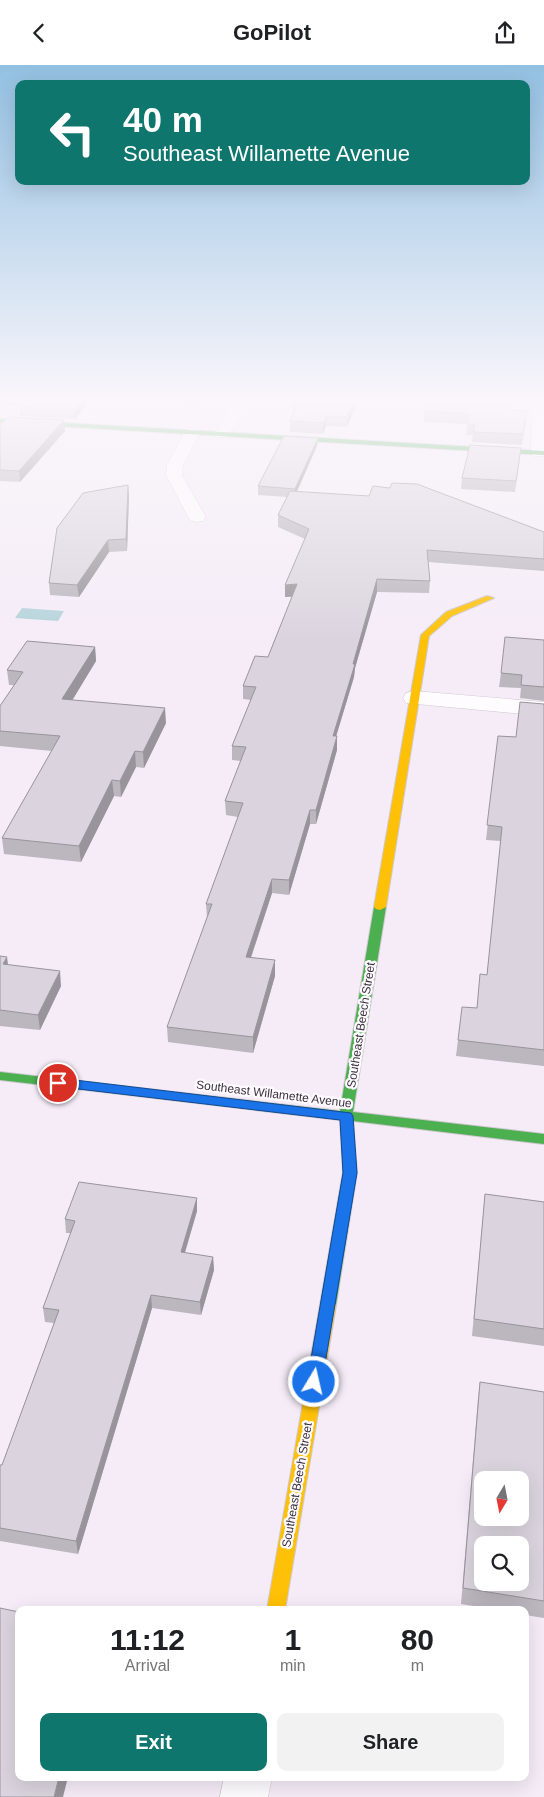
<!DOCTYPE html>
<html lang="en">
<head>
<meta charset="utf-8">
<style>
  :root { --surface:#fff; --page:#f2f2f2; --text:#202124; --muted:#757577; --accent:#0f766e }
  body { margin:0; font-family:Helvetica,sans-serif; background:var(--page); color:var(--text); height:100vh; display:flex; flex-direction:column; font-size:19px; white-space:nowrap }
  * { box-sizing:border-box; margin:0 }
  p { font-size:16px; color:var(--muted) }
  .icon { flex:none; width:28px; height:28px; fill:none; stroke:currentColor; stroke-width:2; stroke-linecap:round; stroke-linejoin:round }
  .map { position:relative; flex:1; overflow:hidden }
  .details { position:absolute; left:15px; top:1541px; width:514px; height:175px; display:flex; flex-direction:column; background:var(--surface); border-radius:10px; box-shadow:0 5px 20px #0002 }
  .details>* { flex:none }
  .hud { position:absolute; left:15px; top:15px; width:515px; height:105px; border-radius:10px; box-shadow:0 5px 20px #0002; background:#0f766e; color:#fff; overflow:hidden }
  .needle { width:32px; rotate:190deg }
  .tools { position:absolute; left:474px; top:1406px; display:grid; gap:10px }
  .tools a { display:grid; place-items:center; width:55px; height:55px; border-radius:10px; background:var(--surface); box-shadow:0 5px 20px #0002; font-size:25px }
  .pin { position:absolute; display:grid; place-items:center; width:42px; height:42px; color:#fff; margin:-21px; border:2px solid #fff; border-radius:50%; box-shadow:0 1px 5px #0007 }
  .me { position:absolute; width:55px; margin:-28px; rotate:9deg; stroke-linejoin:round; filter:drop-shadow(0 0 4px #0008) }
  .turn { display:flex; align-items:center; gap:18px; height:105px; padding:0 25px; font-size:22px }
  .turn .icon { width:65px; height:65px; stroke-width:2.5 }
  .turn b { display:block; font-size:35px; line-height:42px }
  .eta { display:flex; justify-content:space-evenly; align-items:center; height:85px; text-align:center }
  .eta b { font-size:30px; font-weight:800; line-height:35px }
  .action { display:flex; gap:10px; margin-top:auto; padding:10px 25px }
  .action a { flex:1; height:58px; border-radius:10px; background:var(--accent); color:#fff; font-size:20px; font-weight:800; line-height:58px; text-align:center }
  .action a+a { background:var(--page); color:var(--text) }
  header { display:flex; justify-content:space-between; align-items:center; height:65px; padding:0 25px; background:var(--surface); font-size:22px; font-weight:800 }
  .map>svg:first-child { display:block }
</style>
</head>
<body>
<header><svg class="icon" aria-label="back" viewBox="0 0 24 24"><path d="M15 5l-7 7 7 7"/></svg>GoPilot<svg class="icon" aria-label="share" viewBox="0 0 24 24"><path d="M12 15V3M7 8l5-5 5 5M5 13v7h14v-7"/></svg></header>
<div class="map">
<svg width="544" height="1732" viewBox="0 0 544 1732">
  <rect width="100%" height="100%" fill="#f5ecf7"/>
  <!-- water -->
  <path fill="#b4d3da" d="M 22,543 L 64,546 L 58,556 L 15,553 Z"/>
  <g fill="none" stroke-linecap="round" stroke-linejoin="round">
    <!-- street casing -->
    <g stroke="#d0c8d2" stroke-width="1">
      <path id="street" d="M 237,334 L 251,334 L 227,372 L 217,372 L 214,369 Z
        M 532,334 L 544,334 L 544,391 L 533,391 L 531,388 Z
        M 192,363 L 197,365 L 200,368 L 183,400 L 182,410 L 206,452 L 203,456 L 197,457 L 191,456 L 188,452 L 166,410 L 167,400 L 184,368 L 187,365 Z
        M 414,626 L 544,637 L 544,651 L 406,638 L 403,633 L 406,628 Z
        M 224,1712 L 272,1712 L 268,1732 L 220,1732 Z"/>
    </g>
    <!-- fast casing -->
    <g stroke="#d0c8d2" stroke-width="2">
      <path id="fast" d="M 0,354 L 544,386 L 544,390 L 0,358 Z
        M 380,839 L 386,842 L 353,1047 L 544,1069 L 544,1079 L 353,1056 L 357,1107 L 336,1240 L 333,1244 L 328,1246 L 323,1244 L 320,1240 L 343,1107 L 340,1055 L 0,1015 L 0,1007 L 340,1046 L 374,842 Z"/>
    </g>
    <!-- slow casing -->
    <g stroke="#d0c8d2" stroke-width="2">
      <path id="slow" d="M 487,531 L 494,533 L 452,551 L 429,571 L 386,842 L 380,845 L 376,844 L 374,842 L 421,570 L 446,547 Z
        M 328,1234 L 333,1236 L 336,1240 L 285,1545 L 267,1545 L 320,1240 L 323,1236 Z"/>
    </g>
    <!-- street -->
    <use href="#street" fill="#fefcfe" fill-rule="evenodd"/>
    <!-- fast -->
    <use href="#fast" fill="#4caf50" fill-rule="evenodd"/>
    <!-- slow -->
    <use href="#slow" fill="#ffc107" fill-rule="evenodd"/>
  </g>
  <!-- wall -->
  <path fill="#bcb6bf" d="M 0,334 L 92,334 L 75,354 L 20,351 L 19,341 L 0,340 Z
    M 103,334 L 177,334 L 171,338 Z
    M 178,334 L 203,334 L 199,340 L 182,339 Z
    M 359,334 L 347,362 L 326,361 L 323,369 L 290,367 L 290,356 L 292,353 L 292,343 Z
    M 428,334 L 512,334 L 510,345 L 527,346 L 522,380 L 472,377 L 473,370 L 466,370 L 467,359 L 424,357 L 424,346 Z
    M 0,360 L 65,366 L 20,417 L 0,416 Z
    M 318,373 L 317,381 L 297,427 L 544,467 L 544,506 L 428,497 L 430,516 L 429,528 L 377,527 L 355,603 L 354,612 L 336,671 L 337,685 L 316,759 L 310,759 L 289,830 L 272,828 L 251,893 L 275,911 L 253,988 L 168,977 L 167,962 L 207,853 L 206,839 L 238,752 L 226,750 L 225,736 L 241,696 L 232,695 L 232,681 L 251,635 L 243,634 L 243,621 L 268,592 L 292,532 L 285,532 L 305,474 L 278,462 L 278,450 L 287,432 L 258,430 L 258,421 Z
    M 520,393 L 515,427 L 461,424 L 462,413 Z
    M 128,420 L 129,431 L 127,486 L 109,487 L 79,532 L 50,530 L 49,518 Z
    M 544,575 L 544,636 L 520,633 L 521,623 L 499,622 L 501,608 Z
    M 95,582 L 96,596 L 72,635 L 166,658 L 144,703 L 136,702 L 121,732 L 114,731 L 81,797 L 4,789 L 2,773 L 52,686 L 0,681 L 0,641 L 14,620 L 9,620 L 7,605 Z
    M 544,639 L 544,1001 L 456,991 L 458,975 L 477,943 L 487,910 L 501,776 L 486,775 L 498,671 L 516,672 Z
    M 0,891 L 8,900 L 61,921 L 40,965 L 0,961 Z
    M 485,1129 L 544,1137 L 544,1281 L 472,1271 Z
    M 197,1133 L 197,1146 L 185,1188 L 213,1192 L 214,1205 L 201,1250 L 152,1243 L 78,1489 L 0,1476 L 0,1400 L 2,1400 L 54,1258 L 45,1257 L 43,1243 L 71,1168 L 66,1168 L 65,1154 Z
    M 480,1317 L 544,1327 L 544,1553 L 525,1550 L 525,1545 L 498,1545 L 461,1539 L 478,1334 Z"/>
  <!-- shaded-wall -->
  <path fill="#99949b" d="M 83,334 L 92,334 L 75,354 L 74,345 Z
    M 171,334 L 177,334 L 171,338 Z
    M 199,334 L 203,334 L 199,340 Z
    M 355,334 L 359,334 L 347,362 L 347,352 Z
    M 327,351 L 326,361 L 323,369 L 323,358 Z
    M 64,355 L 65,366 L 20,417 L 19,406 Z
    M 318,373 L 317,381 L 294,432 L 295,424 Z
    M 128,420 L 129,431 L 127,486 L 126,474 Z
    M 108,475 L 109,487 L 79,532 L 77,520 Z
    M 377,514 L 377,527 L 355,603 L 354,612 L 332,685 L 333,671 Z
    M 297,519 L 297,531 L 285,532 L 285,520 Z
    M 95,582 L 96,596 L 64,649 L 62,634 Z
    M 165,643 L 166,658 L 144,703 L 143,687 Z
    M 337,671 L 337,685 L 316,759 L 316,745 Z
    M 135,686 L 136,702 L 121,732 L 120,716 Z
    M 112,715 L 114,731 L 81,797 L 79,781 Z
    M 310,745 L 310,759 L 289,830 L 289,815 Z
    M 272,814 L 272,828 L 246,907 L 246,892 Z
    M 7,892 L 9,907 L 3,899 Z
    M 275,895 L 275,911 L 253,988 L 253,972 Z
    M 60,906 L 61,921 L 40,965 L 38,950 Z
    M 197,1133 L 197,1146 L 181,1200 L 181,1187 Z
    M 213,1192 L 214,1205 L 201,1250 L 200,1237 Z
    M 151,1230 L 152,1243 L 78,1489 L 76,1476 Z
    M 59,1712 L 68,1712 L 63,1732 L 54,1732 Z"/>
  <!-- building -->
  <path fill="#dbd4de" stroke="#99949b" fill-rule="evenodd" d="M 26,334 L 83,334 L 74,345 L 19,342 Z
    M 297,334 L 355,334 L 347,352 L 327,351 L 323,358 L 290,356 L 297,343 L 292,343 Z
    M 428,334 L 511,334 L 509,345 L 527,346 L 523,369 L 473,367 L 475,360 L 467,359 L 470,349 L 424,346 Z
    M 8,352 L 64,355 L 19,406 L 0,405 L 0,360 Z
    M 284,371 L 318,373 L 295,424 L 258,421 Z
    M 470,380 L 521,383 L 516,416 L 462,413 Z
    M 392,418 L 417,419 L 544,467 L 544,494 L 427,485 L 430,516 L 377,514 L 353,599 L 355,599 L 333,671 L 337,671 L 316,745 L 310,745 L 289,815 L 272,814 L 246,892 L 275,895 L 253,972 L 167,962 L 212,839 L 206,839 L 243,738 L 225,736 L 246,682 L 232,681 L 256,622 L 243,621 L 255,591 L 268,592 L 297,519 L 285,520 L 309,464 L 278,450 L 290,426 L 369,431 L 373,421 L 390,423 Z
    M 128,420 L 126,474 L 108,475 L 77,520 L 49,518 L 57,463 L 83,428 Z
    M 505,572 L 544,575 L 544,622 L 521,620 L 522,610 L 501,608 Z
    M 27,576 L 95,582 L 62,634 L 165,643 L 143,687 L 135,686 L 120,716 L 112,715 L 79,781 L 2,773 L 60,671 L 0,666 L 0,641 L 23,607 L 7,605 Z
    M 520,637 L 544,639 L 544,985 L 458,975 L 462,942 L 477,943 L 480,909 L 487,910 L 502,762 L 487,760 L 498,671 L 516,672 Z
    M 0,891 L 7,892 L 3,899 L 60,906 L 38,950 L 0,945 Z
    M 79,1117 L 197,1133 L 181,1187 L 213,1192 L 200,1237 L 151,1230 L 76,1476 L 0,1463 L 0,1400 L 2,1400 L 59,1245 L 43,1243 L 75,1156 L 65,1154 Z
    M 485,1129 L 544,1137 L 544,1264 L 474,1254 Z
    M 480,1317 L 544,1327 L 544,1536 L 463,1523 ZM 482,1415 L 520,1415 L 520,1452 L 482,1452 ZM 482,1480 L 520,1480 L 520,1518 L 482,1518 Z
    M 0,1543 L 19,1547 L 19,1712 L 59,1712 L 54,1732 L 0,1732 Z"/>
  <!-- sky -->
  <linearGradient id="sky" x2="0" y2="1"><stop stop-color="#93c0e2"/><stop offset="0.58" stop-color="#faf6fb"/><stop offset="1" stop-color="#faf6fb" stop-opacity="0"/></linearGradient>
  <rect width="544" height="577" fill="url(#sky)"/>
  <!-- route -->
  <path fill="#1a73e8" stroke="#114b97" d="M 58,1013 L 351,1048 L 353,1051 L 357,1108 L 322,1317 L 320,1322 L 314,1324 L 309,1322 L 307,1317 L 343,1108 L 340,1055 L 53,1021 L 51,1018 L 53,1014 Z"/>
  <g text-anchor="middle" stroke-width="4.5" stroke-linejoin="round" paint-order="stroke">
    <!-- street labels -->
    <g font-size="12" fill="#39323c" stroke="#fefaff">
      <text transform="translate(361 960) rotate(-81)" y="4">Southeast Beech Street</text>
      <text transform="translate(274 1029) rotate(7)" y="4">Southeast Willamette Avenue</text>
      <text transform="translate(297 1420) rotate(-80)" y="4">Southeast Beech Street</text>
    </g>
  </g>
</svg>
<div class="tools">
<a><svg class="needle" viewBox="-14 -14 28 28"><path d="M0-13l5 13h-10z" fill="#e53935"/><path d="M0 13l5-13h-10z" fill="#757577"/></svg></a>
<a><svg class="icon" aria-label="search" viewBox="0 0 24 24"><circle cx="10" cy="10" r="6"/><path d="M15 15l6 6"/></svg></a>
</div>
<div class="pin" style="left:58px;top:1018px;background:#d93025"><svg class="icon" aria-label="arrive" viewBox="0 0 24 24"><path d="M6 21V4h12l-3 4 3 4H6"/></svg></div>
<svg class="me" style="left:314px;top:1317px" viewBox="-20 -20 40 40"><circle r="17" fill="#1a73e8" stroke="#fff" stroke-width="3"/><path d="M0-11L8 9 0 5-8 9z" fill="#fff"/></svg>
<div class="hud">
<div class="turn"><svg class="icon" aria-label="left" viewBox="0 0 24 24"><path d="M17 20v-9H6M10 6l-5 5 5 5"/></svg><div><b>40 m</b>Southeast Willamette Avenue</div></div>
</div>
<section class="details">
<div class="eta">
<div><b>11:12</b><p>Arrival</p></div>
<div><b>1</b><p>min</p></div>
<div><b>80</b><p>m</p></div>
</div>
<div class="action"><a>Exit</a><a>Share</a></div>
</section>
</div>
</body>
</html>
